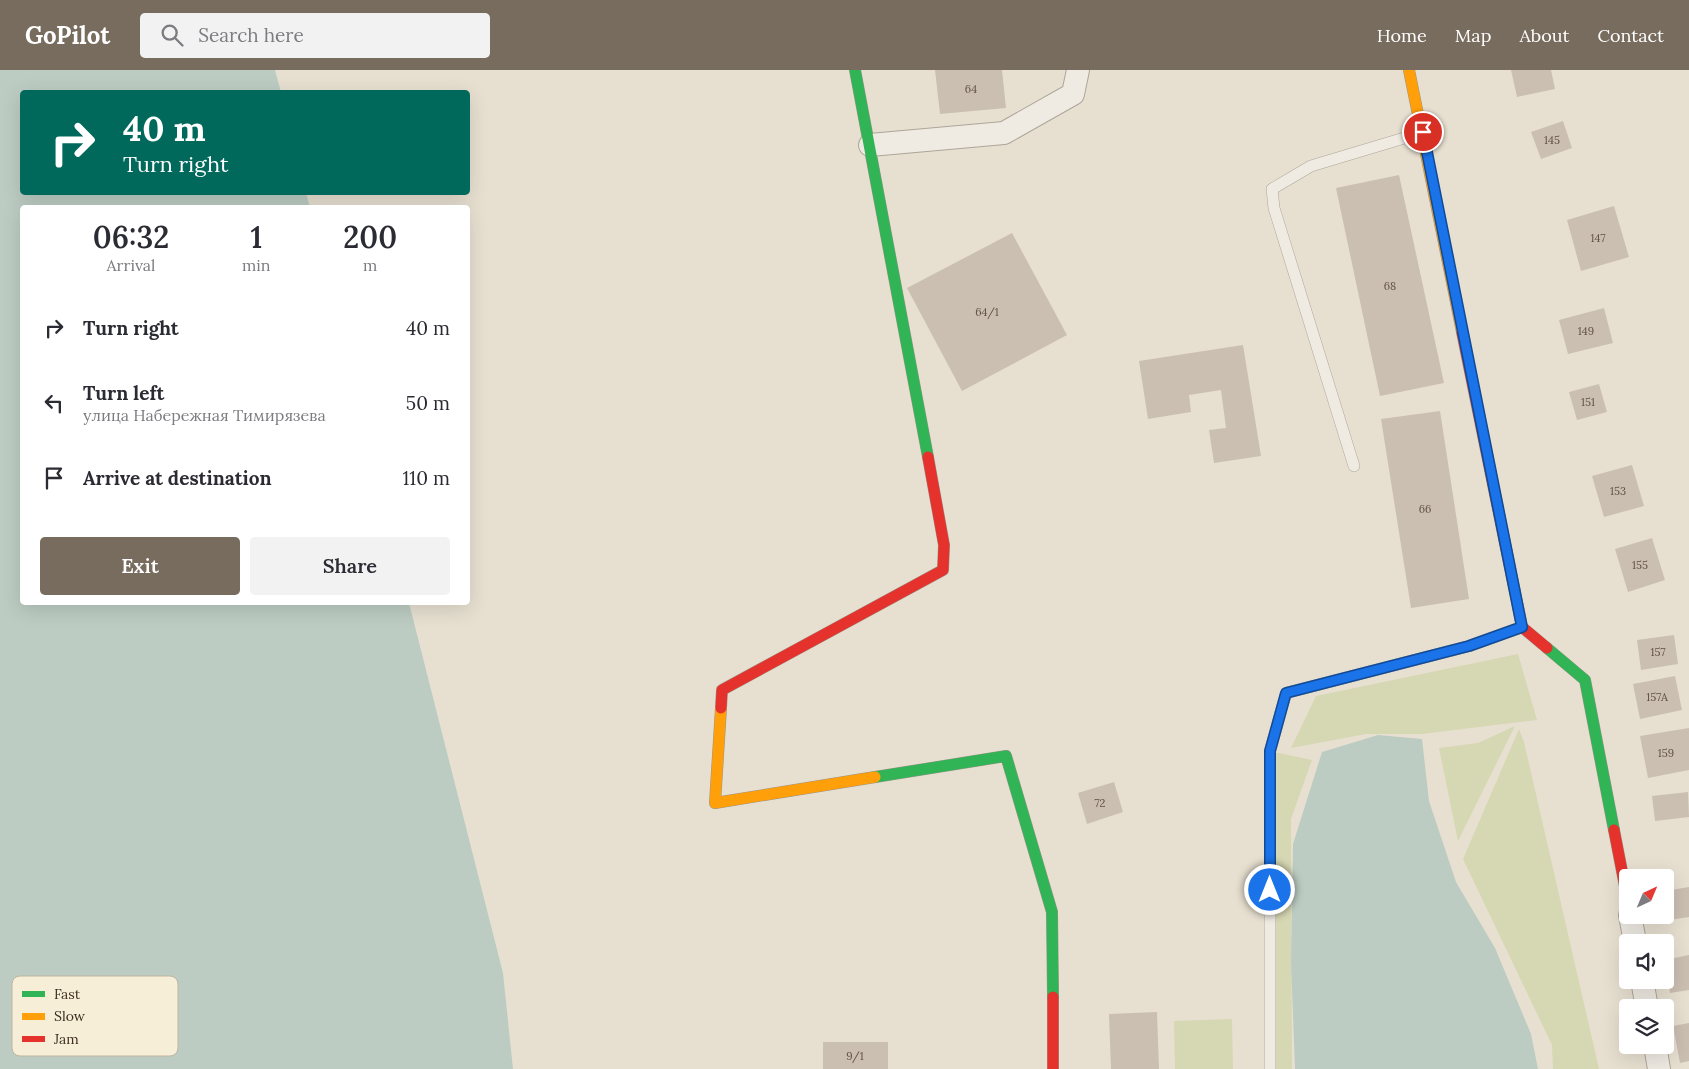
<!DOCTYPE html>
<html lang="en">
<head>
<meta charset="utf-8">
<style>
  :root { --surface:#fff; --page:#f2f2f3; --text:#2b2b33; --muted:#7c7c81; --accent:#786c5e }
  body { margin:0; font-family:Lora,serif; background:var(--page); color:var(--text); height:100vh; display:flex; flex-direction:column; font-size:19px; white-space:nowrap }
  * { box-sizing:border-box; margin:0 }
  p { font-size:16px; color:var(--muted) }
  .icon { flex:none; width:28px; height:28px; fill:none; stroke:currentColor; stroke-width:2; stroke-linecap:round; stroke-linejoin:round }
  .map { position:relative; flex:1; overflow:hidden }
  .details { position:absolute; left:20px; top:135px; width:450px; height:400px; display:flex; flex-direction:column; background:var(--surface); border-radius:5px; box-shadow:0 5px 20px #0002 }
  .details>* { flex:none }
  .top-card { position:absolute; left:20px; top:20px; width:450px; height:105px; border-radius:5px; box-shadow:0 5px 20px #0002; background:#00695c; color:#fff; overflow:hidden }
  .needle { width:32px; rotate:44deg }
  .fabs { position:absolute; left:1619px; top:799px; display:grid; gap:10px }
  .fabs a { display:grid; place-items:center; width:55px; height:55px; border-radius:5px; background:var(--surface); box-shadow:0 5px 20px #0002; font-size:25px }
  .pin { position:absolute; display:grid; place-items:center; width:42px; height:42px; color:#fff; margin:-21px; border:2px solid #fff; border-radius:50%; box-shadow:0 1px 5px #0007 }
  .me { position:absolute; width:55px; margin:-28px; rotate:0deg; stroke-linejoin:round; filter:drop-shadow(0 0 4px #0008) }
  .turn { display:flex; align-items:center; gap:18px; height:105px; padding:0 20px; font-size:22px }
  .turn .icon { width:65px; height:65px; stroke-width:2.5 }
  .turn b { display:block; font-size:35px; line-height:42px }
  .eta { display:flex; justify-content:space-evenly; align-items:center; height:85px; text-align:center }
  .eta b { font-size:30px; font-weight:600; line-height:35px }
  .button { display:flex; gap:10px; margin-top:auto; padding:10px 20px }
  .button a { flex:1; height:58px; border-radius:5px; background:var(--accent); color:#fff; font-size:20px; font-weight:600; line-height:58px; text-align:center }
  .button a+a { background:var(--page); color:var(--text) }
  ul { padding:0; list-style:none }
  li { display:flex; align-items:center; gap:15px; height:75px; padding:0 20px }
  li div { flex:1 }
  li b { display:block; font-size:19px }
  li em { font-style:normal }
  header { display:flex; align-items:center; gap:30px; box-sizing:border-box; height:70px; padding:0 25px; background:var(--accent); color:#fff }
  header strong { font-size:24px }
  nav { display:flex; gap:28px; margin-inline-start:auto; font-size:18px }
  .search { width:350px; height:45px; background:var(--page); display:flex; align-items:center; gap:12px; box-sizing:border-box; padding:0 18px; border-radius:5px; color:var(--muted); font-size:19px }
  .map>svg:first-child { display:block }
</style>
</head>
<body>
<header>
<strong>GoPilot</strong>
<div class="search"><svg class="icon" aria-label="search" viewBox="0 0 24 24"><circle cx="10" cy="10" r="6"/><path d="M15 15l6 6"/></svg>Search here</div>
<nav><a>Home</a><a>Map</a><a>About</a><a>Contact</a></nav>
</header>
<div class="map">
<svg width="1689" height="999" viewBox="0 0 1689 999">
  <rect width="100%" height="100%" fill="#e7e0d1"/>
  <!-- green -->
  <path fill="#d6d7b3" d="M 1518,584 L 1537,650 L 1422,664 L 1366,664 L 1291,678 L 1316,626 Z
    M 1515,656 L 1458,771 L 1439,678 L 1478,673 Z
    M 1519,659 L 1524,672 L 1599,999 L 1553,999 L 1552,975 L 1463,789 Z
    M 1274,682 L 1312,690 L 1291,749 L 1292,999 L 1273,999 Z
    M 1232,949 L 1233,999 L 1175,999 L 1174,951 Z"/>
  <!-- water -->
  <path fill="#bcccc2" d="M 0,0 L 275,0 L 281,22 L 22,22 L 22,122 L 306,123 L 310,137 L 22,138 L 22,532 L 409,533 L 503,903 L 513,999 L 0,999 Z
    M 1378,665 L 1422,669 L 1429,731 L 1456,812 L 1495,878 L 1531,964 L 1538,999 L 1295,999 L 1291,891 L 1293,774 L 1322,682 Z"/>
  <!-- building -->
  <path fill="#cbbfb2" d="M 935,0 L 1002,0 L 1006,38 L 940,44 Z
    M 1511,0 L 1551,0 L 1555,19 L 1517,27 Z
    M 1563,51 L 1572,78 L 1541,89 L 1531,62 Z
    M 1399,105 L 1444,313 L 1380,326 L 1336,118 Z
    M 1614,136 L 1629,187 L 1581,201 L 1567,150 Z
    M 1012,163 L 1067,265 L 962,321 L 907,218 Z
    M 1604,238 L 1613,273 L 1568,284 L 1559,250 Z
    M 1243,275 L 1261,386 L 1214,393 L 1209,360 L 1226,358 L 1221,320 L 1189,325 L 1191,342 L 1148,349 L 1139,291 Z
    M 1599,314 L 1607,342 L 1577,350 L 1569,322 Z
    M 1440,341 L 1469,529 L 1411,538 L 1381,349 Z
    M 1632,395 L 1644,436 L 1604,447 L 1592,406 Z
    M 1652,468 L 1665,510 L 1628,522 L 1615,479 Z
    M 1674,565 L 1678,594 L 1641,600 L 1637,570 Z
    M 1675,606 L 1682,640 L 1640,649 L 1633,614 Z
    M 1689,658 L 1689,700 L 1648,708 L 1640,666 Z
    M 1114,712 L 1123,742 L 1087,754 L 1078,723 Z
    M 1688,722 L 1689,747 L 1655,751 L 1652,726 Z
    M 1689,817 L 1689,847 L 1669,850 L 1665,821 Z
    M 1689,885 L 1689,920 L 1670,923 L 1665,890 Z
    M 1157,942 L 1159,999 L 1111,999 L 1109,944 Z
    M 1689,953 L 1689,991 L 1680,993 L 1673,956 Z
    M 823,972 L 888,972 L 888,999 L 823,999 Z"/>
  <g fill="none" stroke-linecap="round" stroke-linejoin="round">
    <!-- lane casing -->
    <g stroke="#ada599" stroke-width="12">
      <path id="lane" d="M 1354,396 L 1274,138 L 1272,119 L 1311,96 L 1421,63
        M 1270,999 L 1270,681 L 1286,623 L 1469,576 L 1522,557"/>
    </g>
    <!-- street casing -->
    <g stroke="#ada599" stroke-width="24">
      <path id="street" d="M 870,75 L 1004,63 L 1073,24 L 1078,0
        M 1630,845 L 1635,872
        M 1642,910 L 1647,938
        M 1655,975 L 1659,999"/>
    </g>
    <!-- fast casing -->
    <g stroke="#9c958a" stroke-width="12">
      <path id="fast" d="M 855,0 L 928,387
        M 1547,578 L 1585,610 L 1614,760
        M 875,707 L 1006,686 L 1052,842 L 1053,927"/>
    </g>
    <!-- slow casing -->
    <g stroke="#9c958a" stroke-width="12">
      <path id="slow" d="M 1409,0 L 1462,262
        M 721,638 L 715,733 L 875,707"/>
    </g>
    <!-- jam casing -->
    <g stroke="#9c958a" stroke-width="12">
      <path id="jam" d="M 1462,262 L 1522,557 L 1547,578
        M 721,638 L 722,620 L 943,500 L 944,475 L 928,387
        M 1614,760 L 1628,832
        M 1053,927 L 1053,999"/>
    </g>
    <!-- lane -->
    <use href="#lane" stroke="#efebe3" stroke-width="11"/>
    <!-- street -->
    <use href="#street" stroke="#efebe3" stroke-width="22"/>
    <!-- fast -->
    <use href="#fast" stroke="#30b455" stroke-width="11"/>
    <!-- slow -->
    <use href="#slow" stroke="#ff9f0a" stroke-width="11"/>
    <!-- jam -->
    <use href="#jam" stroke="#e5322d" stroke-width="11"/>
  </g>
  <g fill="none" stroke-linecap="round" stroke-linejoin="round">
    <!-- route casing -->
    <g stroke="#114b97" stroke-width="12">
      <path id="route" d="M 1270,820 L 1270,681 L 1286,623 L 1469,576 L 1522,557 L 1423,62"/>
    </g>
    <!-- route -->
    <use href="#route" stroke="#1a73e8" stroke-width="9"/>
  </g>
  <g text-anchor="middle" stroke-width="4" stroke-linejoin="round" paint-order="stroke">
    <!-- number labels -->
    <g font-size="11" fill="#605244">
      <text x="971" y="23">64</text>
      <text x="1552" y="74">145</text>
      <text x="1598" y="172">147</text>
      <text x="1390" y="220">68</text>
      <text x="987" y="246">64/1</text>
      <text x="1586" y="265">149</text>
      <text x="1588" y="336">151</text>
      <text x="1618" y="425">153</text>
      <text x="1425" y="443">66</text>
      <text x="1640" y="499">155</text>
      <text x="1658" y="586">157</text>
      <text x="1657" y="631">157А</text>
      <text x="1666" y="687">159</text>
      <text x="1100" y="737">72</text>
      <text x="855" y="990">9/1</text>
    </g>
  </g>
  <!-- legend -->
  <rect x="12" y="906" width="166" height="80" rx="8" fill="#f7eed8" stroke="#bfb4a1" stroke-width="1"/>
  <rect x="22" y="921" width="23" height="6" fill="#30b455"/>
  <rect x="22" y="943" width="23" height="7" fill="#ff9f0a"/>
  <rect x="22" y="966" width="23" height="6" fill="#e5322d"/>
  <g font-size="14" fill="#3d2e20">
    <text x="54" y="929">Fast</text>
    <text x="54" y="951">Slow</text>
    <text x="54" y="974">Jam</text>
  </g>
</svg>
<div class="fabs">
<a><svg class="needle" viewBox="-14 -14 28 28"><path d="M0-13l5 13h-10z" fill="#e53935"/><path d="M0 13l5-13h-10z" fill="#7c7c81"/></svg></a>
<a><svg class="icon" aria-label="sound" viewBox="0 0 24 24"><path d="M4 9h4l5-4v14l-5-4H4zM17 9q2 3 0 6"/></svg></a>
<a><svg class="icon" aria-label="layers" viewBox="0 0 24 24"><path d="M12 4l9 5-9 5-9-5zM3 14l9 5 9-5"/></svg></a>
</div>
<div class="pin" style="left:1423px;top:62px;background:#d93025"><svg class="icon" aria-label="arrive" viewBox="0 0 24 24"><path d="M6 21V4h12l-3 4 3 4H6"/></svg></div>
<svg class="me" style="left:1270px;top:820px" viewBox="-20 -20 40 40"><circle r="17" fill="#1a73e8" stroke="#fff" stroke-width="3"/><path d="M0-11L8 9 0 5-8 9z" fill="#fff"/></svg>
<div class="top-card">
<div class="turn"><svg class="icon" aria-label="right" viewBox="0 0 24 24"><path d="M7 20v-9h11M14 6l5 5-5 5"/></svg><div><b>40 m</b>Turn right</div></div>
</div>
<section class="details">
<div class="eta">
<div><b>06:32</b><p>Arrival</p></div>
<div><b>1</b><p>min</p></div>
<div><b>200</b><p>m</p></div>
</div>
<ul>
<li><svg class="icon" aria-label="right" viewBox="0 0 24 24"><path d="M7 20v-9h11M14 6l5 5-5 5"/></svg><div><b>Turn right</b></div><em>40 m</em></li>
<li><svg class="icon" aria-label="left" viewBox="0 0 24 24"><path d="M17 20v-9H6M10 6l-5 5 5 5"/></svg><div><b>Turn left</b><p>улица Набережная Тимирязева</p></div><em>50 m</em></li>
<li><svg class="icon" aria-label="arrive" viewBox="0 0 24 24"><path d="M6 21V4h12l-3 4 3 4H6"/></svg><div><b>Arrive at destination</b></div><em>110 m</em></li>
</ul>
<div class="button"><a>Exit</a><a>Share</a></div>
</section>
</div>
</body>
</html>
